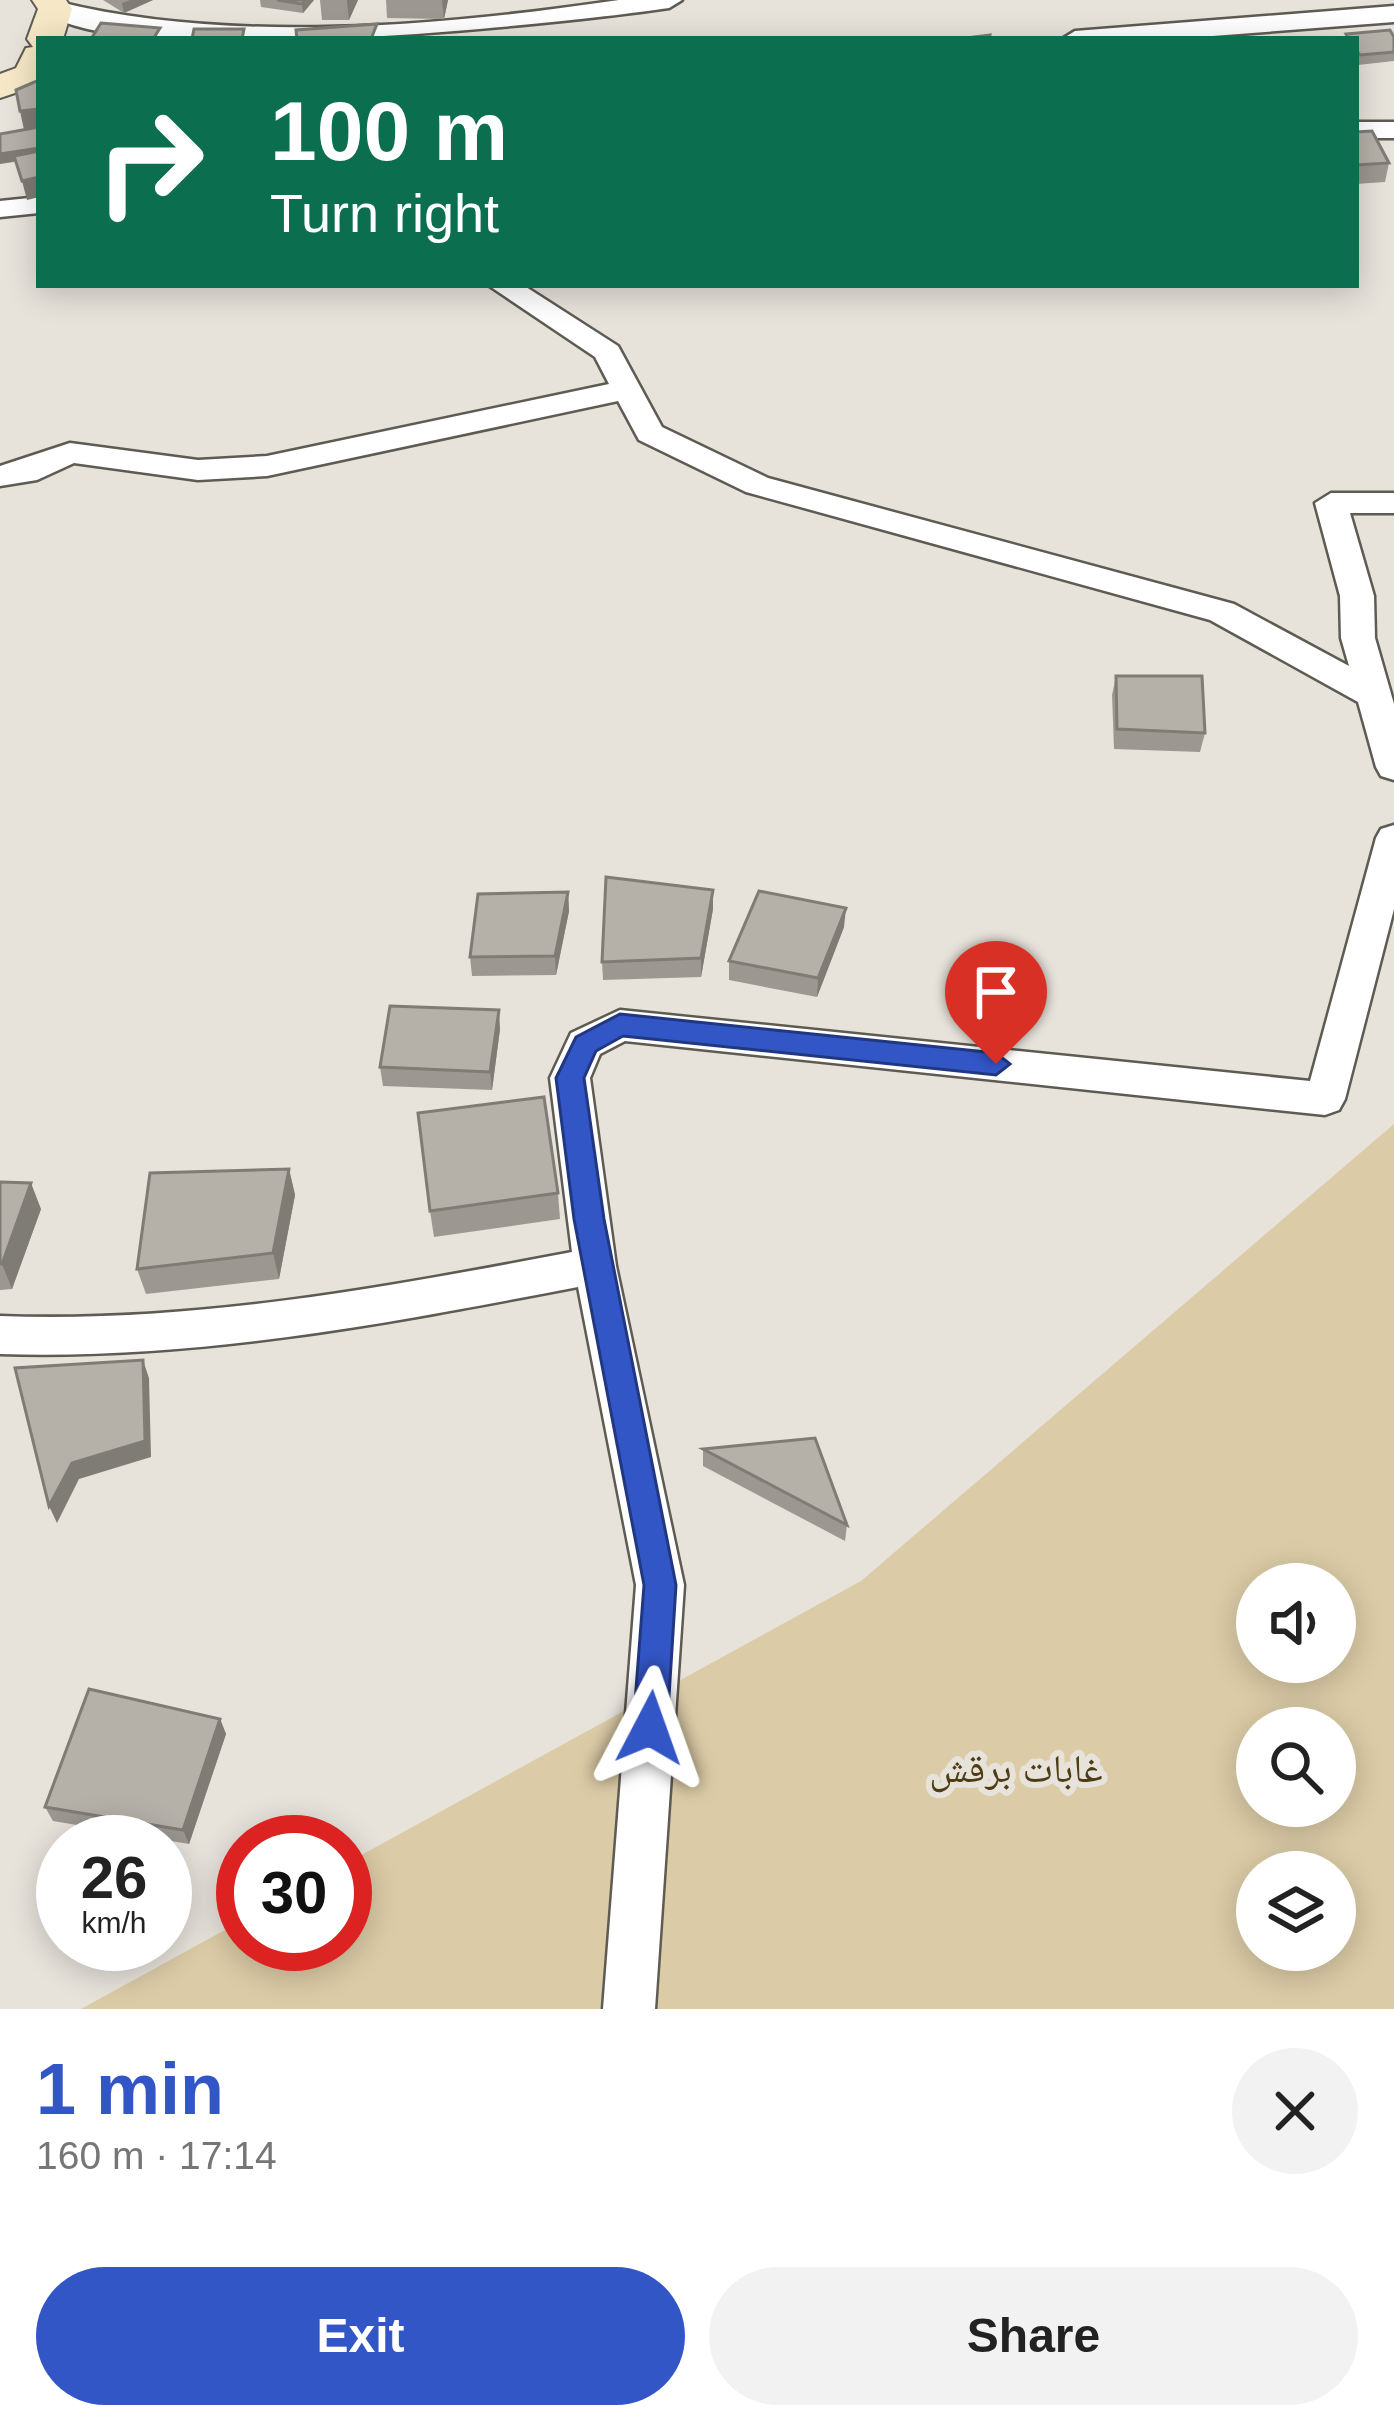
<!DOCTYPE html>
<html lang="en">
<head>
<meta charset="utf-8">
<style>
  :root { --surface:#fff; --page:#f2f2f2; --text:#222; --muted:#767676; --accent:#3356c7 }
  body { margin:0; font-family:Helvetica,"Noto Naskh Arabic",sans-serif; background:var(--page); color:var(--text); height:100vh; display:flex; flex-direction:column; font-size:45px; white-space:nowrap }
  * { box-sizing:border-box; margin:0 }
  p { font-size:39px; color:var(--muted) }
  .icon { flex:none; width:66px; height:66px; fill:none; stroke:currentColor; stroke-width:2; stroke-linecap:round; stroke-linejoin:round }
  .map { position:relative; height:2009px; overflow:hidden }
  .sheet { display:flex; flex-direction:column; background:var(--surface); flex:1 }
  .sheet>* { flex:none }
  .banner { position:absolute; left:36px; top:36px; width:1323px; height:252px; border-radius:0px; box-shadow:0 6px 30px #0003; background:#0b6e4f; color:#fff; overflow:hidden }
  .tools { position:absolute; left:1236px; top:1563px; display:grid; gap:24px }
  .tools a { display:grid; place-items:center; width:120px; height:120px; border-radius:50%; background:var(--surface); box-shadow:0 6px 30px #0003; font-size:60px }
  .speed { position:absolute; left:36px; top:1815px; display:flex; gap:24px; font-size:60px; font-weight:700; text-align:center }
  .speed>* { display:grid; place-content:center; width:156px; height:156px; border-radius:50%; background:var(--surface); box-shadow:0 6px 30px #0003; line-height:1 }
  .speed small { font-size:30px; font-weight:400 }
  .speed .limit { border:18px solid #d22; background:#fff; color:#111 }
  .pin { position:absolute; display:grid; place-items:center; width:102px; height:102px; color:#fff; margin:-123px -51px; border-radius:50% 50% 50% 0; rotate:-45deg; box-shadow:0 0 12px #0007 }
  .pin .icon { rotate:45deg }
  .me { position:absolute; width:132px; margin:-66px; rotate:4deg; stroke-linejoin:round; filter:drop-shadow(0 0 9px #0008) }
  .turn { display:flex; align-items:center; gap:42px; height:252px; padding:0 36px; font-size:54px }
  .turn .icon { width:156px; height:156px; stroke-width:2.5 }
  .turn b { display:block; font-size:84px; line-height:102px }
  .round { display:grid; place-items:center; flex:none; width:126px; height:126px; border-radius:63px; background:var(--page) }
  .headline { display:flex; align-items:center; justify-content:space-between; height:204px; padding:0 36px }
  h1 { font-size:72px; font-weight:700; line-height:90px; color:var(--accent) }
  .button { display:flex; gap:24px; margin-top:auto; padding:24px 36px }
  .button a { flex:1; height:138px; border-radius:72px; background:var(--accent); color:#fff; font-size:48px; font-weight:700; line-height:138px; text-align:center }
  .button a+a { background:var(--page); color:var(--text) }
  .map>svg:first-child { display:block }
</style>
</head>
<body>
<div class="map">
<svg width="1394" height="2009" viewBox="0 0 1394 2009">
  <rect width="100%" height="100%" fill="#e7e3db"/>
  <!-- green -->
  <path fill="#dbcba6" fill-rule="evenodd" d="M 1394,1124 L 1394,2009 L 81,2009 L 243,1920 L 243,1944 L 345,1944 L 345,1864 L 861,1581 ZM 1257,1584 L 1335,1584 L 1335,1662 L 1257,1662 ZM 1257,1728 L 1335,1728 L 1335,1806 L 1257,1806 ZM 1257,1872 L 1335,1872 L 1335,1950 L 1257,1950 Z"/>
  <g fill="none" stroke-linecap="round" stroke-linejoin="round">
    <!-- street casing -->
    <g stroke="#5e5b53" stroke-width="5">
      <path id="street" d="M 619,0 L 682,0 L 669,8 C 569,23 107,73 42,9 L 55,1 C 229,45 442,26 619,0 Z
        M 1394,6 L 1394,22 L 1173,39 L 1062,39 L 1075,31 Z
        M 1356,122 L 1394,122 L 1394,138 L 1356,138 Z
        M 39,197 L 39,213 L 0,217 L 0,201 Z
        M 488,285 L 523,285 L 618,346 L 662,427 L 768,478 L 1234,604 L 1349,666 L 1341,638 L 1340,596 L 1315,503 L 1331,493 L 1394,493 L 1394,513 L 1350,513 L 1374,596 L 1375,638 L 1394,704 L 1394,780 L 1381,776 L 1376,767 L 1358,702 L 1210,620 L 746,492 L 639,440 L 618,401 L 267,476 L 198,480 L 74,463 L 37,480 L 0,486 L 0,466 L 70,443 L 198,460 L 267,456 L 609,384 L 595,357 Z
        M 1394,825 L 1394,909 L 1345,1099 L 1339,1110 L 1325,1115 L 625,1041 L 600,1054 L 590,1078 L 616,1266 L 684,1585 L 655,2009 L 603,2009 L 636,1585 L 578,1287 C 385,1324 197,1360 0,1354 L 0,1316 C 195,1323 381,1288 572,1252 L 550,1078 L 571,1033 L 620,1010 L 1310,1081 L 1376,838 L 1381,829 Z"/>
    </g>
    <!-- secondary casing -->
    <g stroke="#5e5b53" stroke-width="4">
      <path id="secondary" d="M 32,0 L 66,0 L 72,9 L 63,39 L 39,39 L 39,85 L 0,98 L 0,74 L 16,68 L 26,48 L 33,47 L 27,39 L 38,9 Z"/>
    </g>
    <!-- street -->
    <use href="#street" fill="#fff" fill-rule="evenodd"/>
    <!-- secondary -->
    <use href="#secondary" fill="#f6e8c6" fill-rule="evenodd"/>
  </g>
  <!-- wall -->
  <path fill="#9c9891" d="M 103,0 L 153,0 L 124,13 Z
    M 260,0 L 314,0 L 303,13 L 261,7 Z
    M 320,0 L 358,0 L 349,20 L 322,20 Z
    M 386,0 L 448,0 L 444,19 L 387,18 Z
    M 1346,34 L 1394,37 L 1394,61 L 1358,65 L 1356,62 L 1356,39 L 1345,39 Z
    M 1356,132 L 1389,163 L 1385,182 L 1356,184 Z
    M 1116,676 L 1205,733 L 1200,752 L 1114,749 L 1112,695 Z
    M 713,890 L 713,909 L 701,977 L 603,980 L 602,962 Z
    M 568,892 L 569,911 L 556,975 L 472,976 L 470,957 Z
    M 844,927 L 817,997 L 729,980 L 729,961 Z
    M 500,1029 L 492,1090 L 383,1086 L 380,1067 Z
    M 289,1169 L 295,1195 L 279,1279 L 146,1294 L 137,1269 Z
    M 0,1182 L 41,1209 L 12,1289 L 0,1290 Z
    M 558,1193 L 560,1219 L 434,1237 L 430,1211 Z
    M 703,1449 L 847,1525 L 845,1541 L 703,1466 Z
    M 220,1719 L 226,1734 L 189,1844 L 53,1821 L 45,1807 Z"/>
  <!-- shaded-wall -->
  <path fill="#7f7c76" d="M 130,0 L 153,0 L 124,13 L 122,3 Z
    M 305,0 L 314,0 L 303,13 L 302,4 Z
    M 347,0 L 358,0 L 349,20 L 347,2 Z
    M 442,0 L 448,0 L 444,19 L 442,1 Z
    M 39,109 L 39,128 L 24,130 L 20,111 Z
    M 39,148 L 39,158 L 0,164 L 0,154 Z
    M 39,177 L 39,197 L 27,200 L 22,181 Z
    M 713,890 L 713,909 L 701,977 L 701,958 Z
    M 568,892 L 569,911 L 556,975 L 555,956 Z
    M 846,908 L 844,927 L 817,997 L 818,978 Z
    M 499,1010 L 500,1029 L 492,1090 L 490,1072 Z
    M 289,1169 L 295,1195 L 279,1279 L 273,1253 Z
    M 31,1183 L 41,1209 L 12,1289 L 2,1264 Z
    M 143,1360 L 149,1378 L 151,1457 L 79,1479 L 57,1523 L 49,1506 L 72,1463 Z
    M 220,1719 L 226,1734 L 189,1844 L 183,1830 Z"/>
  <!-- building -->
  <path fill="#b5b1a9" stroke="#7f7c76" stroke-width="3" d="M 277,0 L 305,0 L 302,4 Z
    M 101,23 L 160,28 L 153,39 L 91,39 Z
    M 377,24 L 371,39 L 297,39 L 296,30 Z
    M 194,29 L 244,29 L 242,39 L 192,39 Z
    M 1390,30 L 1394,37 L 1394,52 L 1360,55 L 1356,50 L 1356,39 L 1349,39 L 1346,34 Z
    M 990,35 L 989,39 L 958,39 Z
    M 39,80 L 39,109 L 20,111 L 16,90 Z
    M 39,127 L 39,148 L 0,154 L 0,134 Z
    M 1372,131 L 1389,163 L 1356,165 L 1356,132 Z
    M 39,151 L 39,177 L 22,181 L 14,156 Z
    M 1116,676 L 1202,676 L 1205,733 L 1117,729 Z
    M 606,877 L 713,890 L 701,958 L 602,962 Z
    M 759,891 L 846,908 L 818,978 L 729,961 Z
    M 568,892 L 555,956 L 470,957 L 478,894 Z
    M 390,1006 L 499,1010 L 490,1072 L 380,1067 Z
    M 544,1097 L 558,1193 L 430,1211 L 418,1113 Z
    M 289,1169 L 273,1253 L 137,1269 L 150,1173 Z
    M 0,1182 L 31,1183 L 2,1264 L 0,1264 Z
    M 143,1360 L 145,1441 L 72,1463 L 49,1506 L 15,1368 Z
    M 815,1438 L 847,1525 L 703,1449 Z
    M 89,1689 L 220,1719 L 183,1830 L 45,1807 Z"/>
  <!-- route -->
  <path fill="#3356c7" stroke="#213881" stroke-width="3" d="M 620,1014 L 996,1053 L 1010,1064 L 996,1075 L 623,1036 L 596,1051 L 584,1078 L 604,1219 L 676,1585 L 667,1728 L 662,1740 L 650,1745 L 638,1740 L 633,1728 L 644,1585 L 574,1219 L 556,1078 L 576,1037 Z"/>
  <g text-anchor="middle" stroke-width="12" stroke-linejoin="round" paint-order="stroke">
    <!-- near-park labels -->
    <g font-size="39" fill="#4e3d14" stroke="#e7e3db">
      <text x="1016" y="1782">غابات برقش</text>
    </g>
  </g>
</svg>
<div class="tools">
<a><svg class="icon" aria-label="sound" viewBox="0 0 24 24"><path d="M4 9h4l5-4v14l-5-4H4zM17 9q2 3 0 6"/></svg></a>
<a><svg class="icon" aria-label="search" viewBox="0 0 24 24"><circle cx="10" cy="10" r="6"/><path d="M15 15l6 6"/></svg></a>
<a><svg class="icon" aria-label="layers" viewBox="0 0 24 24"><path d="M12 4l9 5-9 5-9-5zM3 14l9 5 9-5"/></svg></a>
</div>
<div class="speed"><div>26<small>km/h</small></div><div class="limit">30</div></div>
<div class="pin" style="left:996px;top:1064px;background:#d93025"><svg class="icon" aria-label="arrive" viewBox="0 0 24 24"><path d="M6 21V4h12l-3 4 3 4H6"/></svg></div>
<svg class="me" style="left:650px;top:1728px" viewBox="-20 -20 40 40"><path d="M0-17L14 15 0 8-14 15z" fill="#3356c7" stroke="#fff" stroke-width="4"/></svg>
<div class="banner">
<div class="turn"><svg class="icon" aria-label="right" viewBox="0 0 24 24"><path d="M7 20v-9h11M14 6l5 5-5 5"/></svg><div><b>100 m</b>Turn right</div></div>
</div>
</div>
<section class="sheet">
<div class="headline"><div><h1>1 min</h1><p>160 m · 17:14</p></div><a class="round"><svg class="icon" aria-label="close" viewBox="0 0 24 24"><path d="M6 6l12 12M18 6L6 18"/></svg></a></div>
<div class="button"><a>Exit</a><a>Share</a></div>
</section>
</body>
</html>
